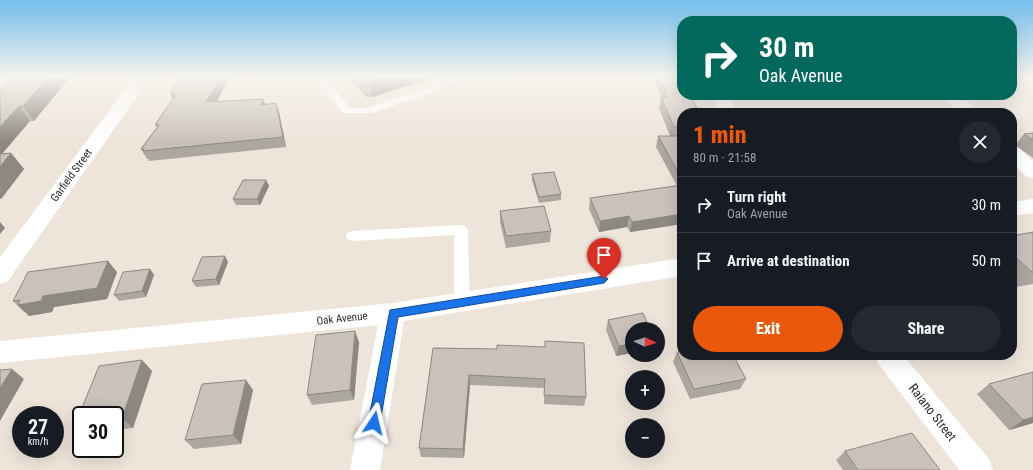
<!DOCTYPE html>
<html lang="en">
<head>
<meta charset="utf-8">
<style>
  :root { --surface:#171b24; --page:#242831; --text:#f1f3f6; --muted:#9ea1a6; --line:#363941; --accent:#ea580c }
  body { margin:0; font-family:"Roboto Condensed",sans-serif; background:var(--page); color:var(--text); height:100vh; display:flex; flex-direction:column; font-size:15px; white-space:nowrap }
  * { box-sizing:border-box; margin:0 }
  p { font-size:13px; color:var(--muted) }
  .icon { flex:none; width:22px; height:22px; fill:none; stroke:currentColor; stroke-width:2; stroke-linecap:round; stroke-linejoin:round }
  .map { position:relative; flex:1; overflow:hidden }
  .panel { position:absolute; left:677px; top:108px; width:340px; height:252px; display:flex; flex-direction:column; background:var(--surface); border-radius:16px; box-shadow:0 4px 16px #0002 }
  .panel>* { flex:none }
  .banner { position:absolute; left:677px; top:16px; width:340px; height:84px; border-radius:16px; box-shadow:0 4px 16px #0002; background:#00695c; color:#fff; overflow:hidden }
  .needle { width:26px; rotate:93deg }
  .controls { position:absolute; left:625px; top:322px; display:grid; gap:8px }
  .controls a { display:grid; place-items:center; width:40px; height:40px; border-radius:50%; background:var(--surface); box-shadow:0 4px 16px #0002; font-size:20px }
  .speed { position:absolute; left:12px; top:406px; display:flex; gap:8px; font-size:20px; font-weight:700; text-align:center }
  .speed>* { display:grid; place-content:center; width:52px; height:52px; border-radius:50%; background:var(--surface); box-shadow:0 4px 16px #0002; line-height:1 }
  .speed small { font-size:10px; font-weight:400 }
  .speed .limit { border:2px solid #111; border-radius:6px; background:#fff; color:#111 }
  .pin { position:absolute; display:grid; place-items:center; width:34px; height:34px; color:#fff; margin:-41px -17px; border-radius:50% 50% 50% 0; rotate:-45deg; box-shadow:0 0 4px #0007 }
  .pin .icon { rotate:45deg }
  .me { position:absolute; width:44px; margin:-22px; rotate:10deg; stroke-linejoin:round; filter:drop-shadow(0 0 3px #0008) }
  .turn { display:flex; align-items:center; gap:14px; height:84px; padding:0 16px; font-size:18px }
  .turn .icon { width:52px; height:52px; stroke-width:2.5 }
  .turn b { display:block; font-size:28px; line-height:34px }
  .round { display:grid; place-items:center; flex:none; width:42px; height:42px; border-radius:21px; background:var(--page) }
  .summary { display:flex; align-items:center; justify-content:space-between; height:68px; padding:0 16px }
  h1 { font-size:24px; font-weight:800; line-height:30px; color:var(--accent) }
  .action { display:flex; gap:8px; margin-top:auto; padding:8px 16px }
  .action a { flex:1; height:46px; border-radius:24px; background:var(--accent); color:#fff; font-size:16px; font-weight:800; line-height:46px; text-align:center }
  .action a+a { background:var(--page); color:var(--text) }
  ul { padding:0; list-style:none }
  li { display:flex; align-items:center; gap:12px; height:56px; padding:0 16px; border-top:1px solid var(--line) }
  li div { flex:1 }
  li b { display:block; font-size:15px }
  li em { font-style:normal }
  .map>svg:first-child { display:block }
</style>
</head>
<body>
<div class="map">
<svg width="1033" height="470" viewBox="0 0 1033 470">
  <rect width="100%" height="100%" fill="#ede5da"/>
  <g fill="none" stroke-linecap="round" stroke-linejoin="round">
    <!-- lane -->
    <path fill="#fff" fill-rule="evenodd" d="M 315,76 L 325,76 L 350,108 L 367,108 L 459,76 L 474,76 L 473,78 L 372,113 L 343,113 Z
      M 461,225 L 466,227 L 468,230 L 470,302 L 468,306 L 462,308 L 456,306 L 454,302 L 454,235 L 353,241 L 348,240 L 346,236 L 348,232 L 353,231 Z"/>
    <!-- street -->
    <path fill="#fff" fill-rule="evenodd" d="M 135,76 L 151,76 L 8,281 L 0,284 L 0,257 Z
      M 712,95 L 728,95 L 738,113 L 720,113 Z
      M 1033,199 L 1033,213 L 1012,216 L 1012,202 Z
      M 682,258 L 682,276 L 404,321 L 380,470 L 350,470 L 378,325 L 0,363 L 0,341 L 393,303 Z
      M 874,355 L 903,355 L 989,459 L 993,470 L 959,470 L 878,363 Z"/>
    <!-- secondary -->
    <path fill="#fff" fill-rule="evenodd" d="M 942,95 L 960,95 L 979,113 L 960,113 Z
      M 1012,146 L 1019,148 L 1033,161 L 1033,178 L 1026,176 L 1012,163 Z"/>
  </g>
  <!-- wall -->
  <path fill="#aca7a0" d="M 14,76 L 71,76 L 34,121 L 30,121 L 2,154 L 11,153 L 24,169 L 1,199 L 0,199 L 0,91 Z
    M 231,76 L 216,102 L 265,104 L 279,112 L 286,147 L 149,161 L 148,159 L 147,159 L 141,149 L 157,127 L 155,125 L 173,99 L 170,94 Z
    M 348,76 L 437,76 L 372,97 L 366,97 Z
    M 653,76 L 681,76 L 697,108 L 696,112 L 682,113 L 682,224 L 630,232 L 627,227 L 599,232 L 589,209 L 590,198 L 677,186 L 656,147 L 658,136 L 670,136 L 659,108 L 661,97 Z
    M 1033,133 L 1033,158 L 1015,145 L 1024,134 Z
    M 532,174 L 561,194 L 561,200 L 539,203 L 532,180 Z
    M 266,180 L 269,186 L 260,205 L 236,205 L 233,199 Z
    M 500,211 L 551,231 L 550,242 L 506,248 L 500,222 Z
    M 1033,232 L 1033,284 L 1016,287 L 1012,283 L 1012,236 Z
    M 228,262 L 219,285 L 196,287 L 192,281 Z
    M 150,269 L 154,275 L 146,297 L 119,301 L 114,295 Z
    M 117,272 L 107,299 L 54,307 L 52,312 L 29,316 L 26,312 L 24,312 L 13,301 Z
    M 608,320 L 632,329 L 632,353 L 616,356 L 606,330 Z
    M 359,342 L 354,400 L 312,405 L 307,395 Z
    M 433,348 L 497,349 L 586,397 L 584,406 L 544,404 L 544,388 L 470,385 L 464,458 L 421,457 L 419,448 Z
    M 677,352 L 746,379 L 740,389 L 690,399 L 673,362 Z
    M 142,360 L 152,371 L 133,428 L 115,430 L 115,415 L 81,415 L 81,430 L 75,425 L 99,366 Z
    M 1033,372 L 1033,423 L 1009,430 L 977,394 L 989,384 Z
    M 253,390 L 241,444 L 194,449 L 185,440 Z
    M 845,451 L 940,470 L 843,470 L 836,460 Z"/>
  <!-- shaded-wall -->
  <path fill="#8c8882" d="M 49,76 L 71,76 L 34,121 L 23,106 Z
    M 222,76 L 231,76 L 211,111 L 206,102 Z
    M 389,76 L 437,76 L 372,97 L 369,82 Z
    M 263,99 L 267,109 L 261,105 Z
    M 276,103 L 279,112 L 286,147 L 283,137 Z
    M 19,106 L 30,121 L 0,156 L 0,127 Z
    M 11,153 L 24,169 L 1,199 L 0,198 L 0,167 Z
    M 266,180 L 269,186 L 260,205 L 257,199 Z
    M 682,214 L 682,224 L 630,232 L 632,222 Z
    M 629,216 L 627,227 L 599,232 L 600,221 Z
    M 0,222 L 5,228 L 0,234 Z
    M 225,256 L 228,262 L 219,285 L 216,279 Z
    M 108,261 L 117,272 L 107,299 L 54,307 L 52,312 L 29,316 L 18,305 Z
    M 150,269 L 154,275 L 146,297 L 142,291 Z
    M 355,331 L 359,342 L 354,400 L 350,390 Z
    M 632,343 L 632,353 L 616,356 L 619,346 Z
    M 142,360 L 152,371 L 133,428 L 122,418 Z
    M 12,369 L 24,379 L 0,421 L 0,388 Z
    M 469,375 L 470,385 L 464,458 L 463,449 Z
    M 246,380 L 253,390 L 241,444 L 233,435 Z
    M 1033,417 L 1033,423 L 1009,430 L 1023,420 Z"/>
  <!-- building -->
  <path fill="#c8c2ba" stroke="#8c8882" d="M 14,76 L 49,76 L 23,106 L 19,106 L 0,127 L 0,91 Z
    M 182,76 L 222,76 L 206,102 L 263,99 L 261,105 L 276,103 L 283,137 L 143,151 L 144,149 L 141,149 L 159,125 L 155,125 L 176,94 L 170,94 Z
    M 358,76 L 389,76 L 369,82 L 363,82 Z
    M 659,76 L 681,76 L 682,77 L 682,95 L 690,95 L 697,108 L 695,108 L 696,113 L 682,113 L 682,127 L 674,127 L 661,97 L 668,97 Z
    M 1033,133 L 1033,140 L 1024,134 Z
    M 658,136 L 682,136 L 682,179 Z
    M 11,153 L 0,167 L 0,154 Z
    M 554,172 L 561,194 L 539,197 L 532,174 Z
    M 243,180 L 266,180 L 257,199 L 233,199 Z
    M 682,185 L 682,214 L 632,222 L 629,216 L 600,221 L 590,198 Z
    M 544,206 L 551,231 L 506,236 L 500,211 Z
    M 1033,232 L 1033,272 L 1032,272 L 1012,254 L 1012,236 Z
    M 225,256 L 216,279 L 192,281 L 202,257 Z
    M 108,261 L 97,288 L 43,296 L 41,301 L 18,305 L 20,300 L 13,301 L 28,272 Z
    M 150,269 L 142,291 L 114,295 L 123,272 Z
    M 643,313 L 650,329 L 632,329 L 632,343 L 619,346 L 608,320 Z
    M 355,331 L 350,390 L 307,395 L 316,335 Z
    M 545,341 L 584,343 L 586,397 L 544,395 L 545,379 L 469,375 L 463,449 L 419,448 L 433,348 L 497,349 L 497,345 L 545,347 Z
    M 682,351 L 682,355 L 733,355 L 746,379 L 694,389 L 677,352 Z
    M 142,360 L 122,418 L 115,419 L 115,415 L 81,415 L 81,424 L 75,425 L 99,366 Z
    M 12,369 L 0,388 L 0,370 Z
    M 1033,372 L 1033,417 L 1023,420 L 989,384 Z
    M 246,380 L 233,435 L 185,440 L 202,384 Z
    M 912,433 L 940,470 L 858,470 L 845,451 Z"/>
  <!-- sky -->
  <linearGradient id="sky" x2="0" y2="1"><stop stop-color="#73beee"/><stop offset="0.54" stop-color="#f7f3ee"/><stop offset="1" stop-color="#f7f3ee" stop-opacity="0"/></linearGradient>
  <rect width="1033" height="142" fill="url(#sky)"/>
  <!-- route -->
  <path fill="#1a73e8" stroke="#114b97" d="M 604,276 L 608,279 L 604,283 L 398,317 L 380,423 L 378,427 L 374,429 L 369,427 L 368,423 L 390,310 Z"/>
  <g text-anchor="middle" stroke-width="3.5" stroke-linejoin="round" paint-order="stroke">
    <!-- street labels -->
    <g font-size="11" fill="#2a2a2a" stroke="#fff">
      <text transform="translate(71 175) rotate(-54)" y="4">Garfield Street</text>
      <text transform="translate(342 318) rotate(-6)" y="4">Oak Avenue</text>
    </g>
    <!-- near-street labels -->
    <g font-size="13" fill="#2a2a2a" stroke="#fff">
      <text transform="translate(933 412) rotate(52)" y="5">Raiano Street</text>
    </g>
  </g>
</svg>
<div class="controls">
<a><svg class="needle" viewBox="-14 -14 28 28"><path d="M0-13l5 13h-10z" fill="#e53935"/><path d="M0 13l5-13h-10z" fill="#9ea1a6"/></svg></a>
<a>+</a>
<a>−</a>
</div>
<div class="speed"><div>27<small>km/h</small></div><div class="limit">30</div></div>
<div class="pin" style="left:604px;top:279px;background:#d93025"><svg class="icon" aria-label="arrive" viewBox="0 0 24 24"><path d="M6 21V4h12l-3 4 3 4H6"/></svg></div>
<svg class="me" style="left:374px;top:423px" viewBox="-20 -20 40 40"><path d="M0-17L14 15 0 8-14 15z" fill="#1a73e8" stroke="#fff" stroke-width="4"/></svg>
<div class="banner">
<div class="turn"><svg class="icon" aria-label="right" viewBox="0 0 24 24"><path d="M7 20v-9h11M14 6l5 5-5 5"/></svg><div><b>30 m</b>Oak Avenue</div></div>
</div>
<section class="panel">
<div class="summary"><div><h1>1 min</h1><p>80 m · 21:58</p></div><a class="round"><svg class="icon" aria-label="close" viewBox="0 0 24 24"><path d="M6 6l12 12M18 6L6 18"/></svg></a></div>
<ul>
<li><svg class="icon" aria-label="right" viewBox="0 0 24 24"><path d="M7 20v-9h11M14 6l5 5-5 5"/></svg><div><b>Turn right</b><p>Oak Avenue</p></div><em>30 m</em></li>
<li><svg class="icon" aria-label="arrive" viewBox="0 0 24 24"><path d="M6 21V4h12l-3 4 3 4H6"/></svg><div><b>Arrive at destination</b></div><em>50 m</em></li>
</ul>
<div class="action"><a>Exit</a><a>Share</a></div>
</section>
</div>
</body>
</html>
